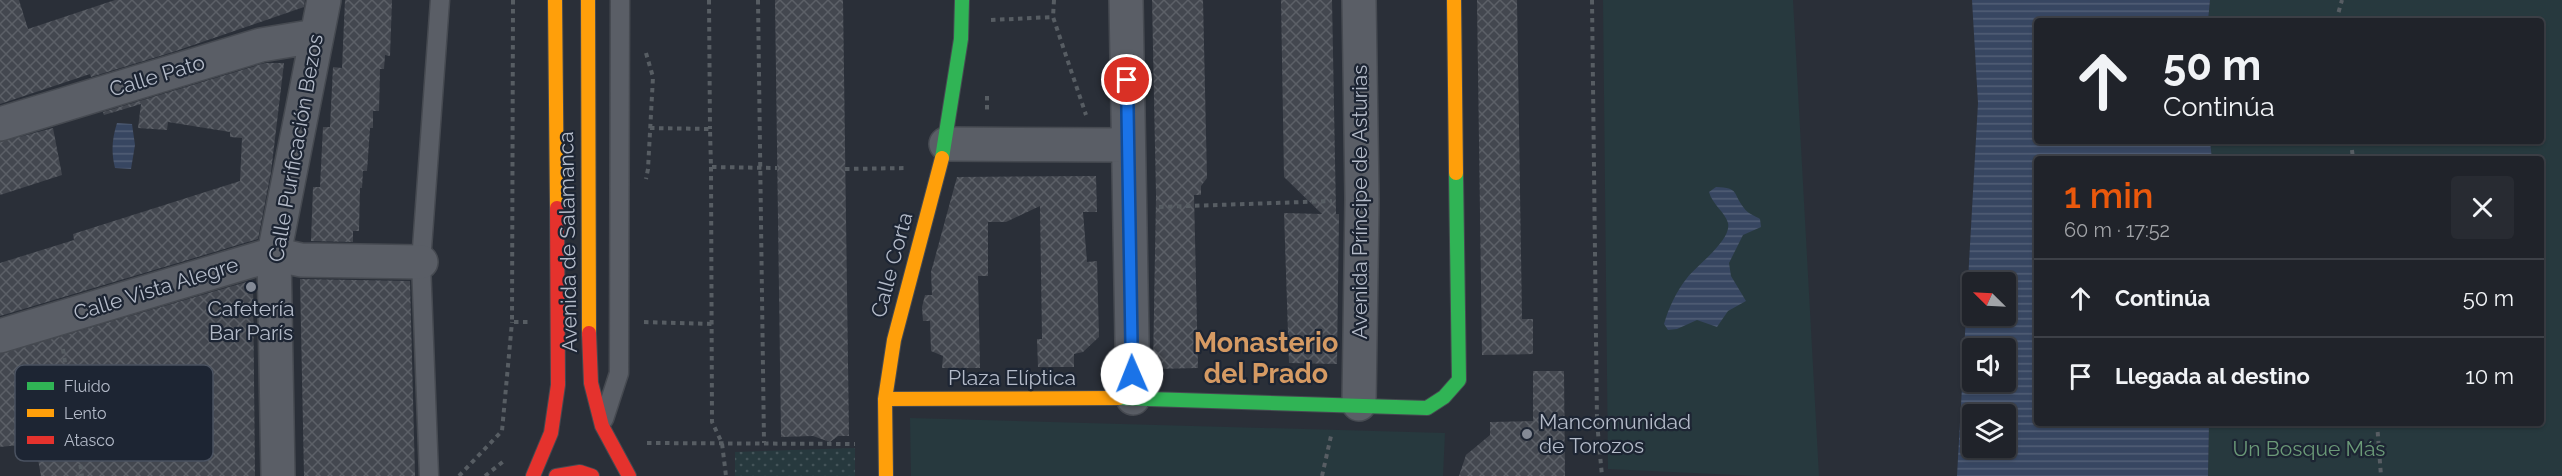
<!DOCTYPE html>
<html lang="es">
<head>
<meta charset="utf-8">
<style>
  :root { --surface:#20232a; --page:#282b32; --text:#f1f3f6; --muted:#a2a4a8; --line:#3d4047; --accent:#ea580c }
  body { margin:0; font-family:Raleway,sans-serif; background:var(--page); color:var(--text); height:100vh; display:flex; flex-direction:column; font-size:22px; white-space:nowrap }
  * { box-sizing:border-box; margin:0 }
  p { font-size:20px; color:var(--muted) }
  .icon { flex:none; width:33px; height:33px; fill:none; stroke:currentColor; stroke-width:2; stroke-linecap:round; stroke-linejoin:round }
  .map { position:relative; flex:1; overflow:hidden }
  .panel { position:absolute; left:2034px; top:156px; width:510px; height:270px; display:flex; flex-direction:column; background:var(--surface); border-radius:6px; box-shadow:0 2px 4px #0004,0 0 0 2px var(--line) }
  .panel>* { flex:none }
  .top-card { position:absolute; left:2034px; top:18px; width:510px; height:126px; border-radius:6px; box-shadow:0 2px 4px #0004,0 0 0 2px var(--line); background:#20232a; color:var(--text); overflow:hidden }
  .needle { width:39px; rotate:294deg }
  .tools { position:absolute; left:1962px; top:272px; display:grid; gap:12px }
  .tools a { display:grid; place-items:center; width:54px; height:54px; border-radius:6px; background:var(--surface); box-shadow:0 2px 4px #0004,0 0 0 2px var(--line); font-size:30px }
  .pin { position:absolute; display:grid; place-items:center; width:51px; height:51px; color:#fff; margin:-26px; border:3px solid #fff; border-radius:50%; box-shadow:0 2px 6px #0007 }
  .me { position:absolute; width:66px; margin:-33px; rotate:359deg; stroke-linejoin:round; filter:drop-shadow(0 0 4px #0008) }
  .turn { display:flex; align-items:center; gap:21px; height:126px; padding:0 30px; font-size:27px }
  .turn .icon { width:78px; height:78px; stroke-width:2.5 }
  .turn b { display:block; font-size:42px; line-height:51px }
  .round { display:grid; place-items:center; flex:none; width:63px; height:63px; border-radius:6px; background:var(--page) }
  .summary { display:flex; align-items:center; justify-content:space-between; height:102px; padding:0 30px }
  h1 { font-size:36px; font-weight:600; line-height:45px; color:var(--accent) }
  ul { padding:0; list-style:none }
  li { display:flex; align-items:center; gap:18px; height:78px; padding:0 30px; border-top:2px solid var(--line) }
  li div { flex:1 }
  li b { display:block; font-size:22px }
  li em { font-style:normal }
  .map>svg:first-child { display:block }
</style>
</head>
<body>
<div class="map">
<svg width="2562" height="476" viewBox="0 0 2562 476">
  <defs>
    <pattern id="grass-dots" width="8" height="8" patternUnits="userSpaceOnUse" patternTransform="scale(1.5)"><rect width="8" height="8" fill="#27393e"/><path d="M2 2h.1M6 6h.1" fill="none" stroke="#445459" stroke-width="1.8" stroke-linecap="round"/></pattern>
    <pattern id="water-rules" width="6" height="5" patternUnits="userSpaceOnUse" patternTransform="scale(1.5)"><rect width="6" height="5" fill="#374661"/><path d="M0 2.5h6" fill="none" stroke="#525f76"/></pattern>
    <pattern id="building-cross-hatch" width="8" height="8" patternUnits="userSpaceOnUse" patternTransform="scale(1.5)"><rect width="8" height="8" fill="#43474f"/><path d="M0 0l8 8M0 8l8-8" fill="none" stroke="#5c6067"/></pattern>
  </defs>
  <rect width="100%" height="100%" fill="#2a2f38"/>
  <!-- grass -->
  <path fill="url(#grass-dots)" d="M 855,448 L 855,476 L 735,476 L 735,452 Z"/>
  <!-- park -->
  <path fill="#27393e" d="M 1603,0 L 1793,0 L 1819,476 L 1757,476 L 1608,469 Z
    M 2210,0 L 2562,0 L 2562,476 L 2208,476 L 2209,423 L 2541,423 L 2541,159 L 2212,159 L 2210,141 L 2541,141 L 2541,21 L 2208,21 Z
    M 910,418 L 1445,433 L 1443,476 L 911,476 Z"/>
  <!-- water -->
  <path fill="url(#water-rules)" fill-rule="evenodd" d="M 1972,0 L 2210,0 L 2208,21 L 2037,21 L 2037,141 L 2210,141 L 2212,159 L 2037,159 L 2037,423 L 2209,423 L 2208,476 L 1957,476 L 1978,103 ZM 1972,282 L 2006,282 L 2006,315 L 1972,315 ZM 1972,348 L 2006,348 L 2006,381 L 1972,381 ZM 1972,414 L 2006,414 L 2006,447 L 1972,447 Z
    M 117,123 L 132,124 L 135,145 L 131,169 L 115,168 C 111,152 112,139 117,123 Z
    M 1716,187 C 1740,188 1732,193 1744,208 C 1747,213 1755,216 1760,219 L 1761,227 L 1743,235 L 1729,263 L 1731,276 L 1746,301 L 1728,311 L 1717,327 L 1697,320 L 1677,329 L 1668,330 L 1664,324 C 1669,307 1676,292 1687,278 C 1697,265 1732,240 1728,223 C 1725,212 1712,204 1709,192 Z"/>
  <!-- building -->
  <path fill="url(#building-cross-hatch)" d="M 0,0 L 19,0 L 28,29 L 115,0 L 305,0 L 304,7 L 173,52 L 91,77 L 90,74 L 0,104 Z
    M 345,0 L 392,0 L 390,56 L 385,55 L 384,69 L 380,69 L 379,111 L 373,111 L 373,128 L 370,128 L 367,171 L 363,171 L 362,188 L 360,188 L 359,231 L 353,231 L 353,242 L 311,241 L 313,187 L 320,187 L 323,127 L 330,127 L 333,67 L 342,68 Z
    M 775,0 L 843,0 L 849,436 L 838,436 L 830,442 L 813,436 L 781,437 Z
    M 1152,0 L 1203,0 L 1207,178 L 1201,186 L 1201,195 L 1194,195 L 1198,368 L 1153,369 L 1156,196 Z
    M 1281,0 L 1332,0 L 1336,214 L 1339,214 L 1337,364 L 1289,363 L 1284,213 L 1322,214 L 1284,177 Z
    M 1477,0 L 1517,0 L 1522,319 L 1533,319 L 1533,354 L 1482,355 Z
    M 265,63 L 284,63 L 271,172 L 258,239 L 0,316 L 0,263 L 74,240 L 73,234 L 240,181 L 242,138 L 230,137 L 230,132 L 168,122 L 167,130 L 138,128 L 141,104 L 104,115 L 103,112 Z
    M 53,128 L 62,175 L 0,195 L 0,142 Z
    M 1096,176 L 1097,212 L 1083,212 L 1087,262 L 1097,261 L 1099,337 L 1083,352 L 1074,354 L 1074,367 L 1038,367 L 1037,339 L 1042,339 L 1040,206 L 1006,222 L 988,222 L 988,276 L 978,276 L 980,368 L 942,368 L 943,356 L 931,351 L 930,321 L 923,321 L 922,307 L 925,295 L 932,295 L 931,272 L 957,177 Z
    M 300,279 L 410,281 L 415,476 L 304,476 Z
    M 253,280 L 255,476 L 41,476 L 37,454 L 30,455 L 28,444 L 0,447 L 0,354 Z
    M 1533,371 L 1564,371 L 1565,476 L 1459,476 L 1466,455 L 1490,435 L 1490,422 L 1533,421 Z"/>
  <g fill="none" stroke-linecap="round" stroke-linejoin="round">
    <!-- lane casing -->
    <g stroke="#464a51" stroke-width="21">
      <path id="lane" d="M 604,419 L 619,373 L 620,0
        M 429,476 L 421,262 L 440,0"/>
    </g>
    <!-- street casing -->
    <g stroke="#464a51" stroke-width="36">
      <path id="street" d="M 1126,0 L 1133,398
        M 0,124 L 261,45 L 316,36
        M 946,144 L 1127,145
        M 0,336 L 274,254 L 301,260 L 421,262
        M 1359,404 L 1362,199 L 1359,0
        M 278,476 L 274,254 L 324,0"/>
    </g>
    <!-- fast casing -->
    <g stroke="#464a51" stroke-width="16">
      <path id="fast" d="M 942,158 L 961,39 L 962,0
        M 1119,398 L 1427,408 L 1444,397 L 1459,380 L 1456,173"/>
    </g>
    <!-- slow casing -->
    <g stroke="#464a51" stroke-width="16">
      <path id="slow" d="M 555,0 L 557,208
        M 588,0 L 589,333
        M 1454,0 L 1456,173
        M 885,399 L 1119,398
        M 886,476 L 885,399 L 894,340 L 942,158"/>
    </g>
    <!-- jam casing -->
    <g stroke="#464a51" stroke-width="16">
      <path id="jam" d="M 589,333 L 591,383 L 602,426 L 629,476
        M 533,476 L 551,433 L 558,385 L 557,208
        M 556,476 L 580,472 L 592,476"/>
    </g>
    <!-- path -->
    <path stroke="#575d63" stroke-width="4" stroke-dasharray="4.5 4.5" stroke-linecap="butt" d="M 513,0 L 512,322 L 528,322
      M 709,0 L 710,129
      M 758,0 L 764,443
      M 1054,0 L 1053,17 L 1086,115
      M 1592,0 L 1597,422 L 1602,476
      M 991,20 L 1053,17
      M 2338,21 L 2338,14 L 2342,0
      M 646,53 L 653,77 L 648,169 L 646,179
      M 987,96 L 987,113
      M 650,128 L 710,129 L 711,167 L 777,168
      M 2351,141 L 2353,159
      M 711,167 L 712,422 L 722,443 L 726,476
      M 845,169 L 907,168
      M 1159,207 L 1332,201
      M 644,322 L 712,324
      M 63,349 L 82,476
      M 2377,423 L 2381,476
      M 647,443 L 855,444
      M 459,476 L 502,431 L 512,322
      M 485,476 L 505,460
      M 1322,476 L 1331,436"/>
    <!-- lane -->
    <use href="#lane" stroke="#5a5e66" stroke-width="18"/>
    <!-- street -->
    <use href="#street" stroke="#5a5e66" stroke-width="33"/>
    <!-- fast -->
    <use href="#fast" stroke="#30b455" stroke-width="14"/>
    <!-- slow -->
    <use href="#slow" stroke="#ff9f0a" stroke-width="14"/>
    <!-- jam -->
    <use href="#jam" stroke="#e5322d" stroke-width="14"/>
  </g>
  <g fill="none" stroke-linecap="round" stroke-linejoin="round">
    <!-- route casing -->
    <g stroke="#114b97" stroke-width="15">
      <path id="route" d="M 1127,80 L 1132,374"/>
    </g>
    <!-- route -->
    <use href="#route" stroke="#1a73e8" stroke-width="10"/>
  </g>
  <!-- markers -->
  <g fill="#848a96" stroke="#1d2533" stroke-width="2">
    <circle cx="251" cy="287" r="6"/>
    <circle cx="1527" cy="434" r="6"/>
  </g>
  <g text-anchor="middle" stroke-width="4.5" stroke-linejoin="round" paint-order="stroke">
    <!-- street labels -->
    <g font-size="21" fill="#b4bbc9" stroke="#1d2533">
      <text transform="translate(157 76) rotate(-17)" y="7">Calle Pato</text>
      <text transform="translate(296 148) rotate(-80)" y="7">Calle Purificación Bezos</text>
      <text transform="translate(1360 202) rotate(-90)" y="7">Avenida Príncipe de Asturias</text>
      <text transform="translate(568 242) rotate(-91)" y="7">Avenida de Salamanca</text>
      <text transform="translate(892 265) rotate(-75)" y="7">Calle Corta</text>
      <text transform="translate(156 289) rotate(-17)" y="7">Calle Vista Alegre</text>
      <text x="1012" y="385">Plaza Elíptica</text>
    </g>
    <!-- poi labels -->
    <g font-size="21" fill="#b4bbc9" stroke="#1d2533">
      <text x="251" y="316">Cafetería<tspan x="251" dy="24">Bar París</tspan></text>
      <text x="1539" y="429" text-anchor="start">Mancomunidad<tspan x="1539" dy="24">de Torozos</tspan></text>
    </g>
    <!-- park labels -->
    <g font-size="21" fill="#6b9a78" stroke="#1d2533">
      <text x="2309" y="456">Un Bosque Más</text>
    </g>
    <!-- district labels -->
    <g font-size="27" font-weight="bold" fill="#d59a63" stroke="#1d2533">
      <text x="1266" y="352">Monasterio<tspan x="1266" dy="31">del Prado</tspan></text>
    </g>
  </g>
  <!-- legend -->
  <rect x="15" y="365" width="198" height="96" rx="9" fill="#1d2533" stroke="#4a5260" stroke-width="1.5"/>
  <rect x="27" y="382" width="27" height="8" fill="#30b455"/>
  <rect x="27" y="409" width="27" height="8" fill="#ff9f0a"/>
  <rect x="27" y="436" width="27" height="8" fill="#e5322d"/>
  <g font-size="16" fill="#b4bbc9">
    <text x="64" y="392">Fluido</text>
    <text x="64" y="419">Lento</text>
    <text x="64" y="446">Atasco</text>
  </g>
</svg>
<div class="tools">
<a><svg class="needle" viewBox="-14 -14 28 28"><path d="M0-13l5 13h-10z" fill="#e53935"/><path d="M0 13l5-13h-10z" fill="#a2a4a8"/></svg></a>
<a><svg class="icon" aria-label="sound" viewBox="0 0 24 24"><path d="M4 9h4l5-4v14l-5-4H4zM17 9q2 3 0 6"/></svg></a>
<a><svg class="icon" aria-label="layers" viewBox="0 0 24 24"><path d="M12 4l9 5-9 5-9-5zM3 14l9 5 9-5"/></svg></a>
</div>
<div class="pin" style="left:1127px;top:80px;background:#d93025"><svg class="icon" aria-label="arrive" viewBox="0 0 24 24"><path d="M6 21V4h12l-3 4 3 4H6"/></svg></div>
<svg class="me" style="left:1132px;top:374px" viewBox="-20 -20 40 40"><circle r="19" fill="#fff"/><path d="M0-13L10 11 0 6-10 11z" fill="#1a73e8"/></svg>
<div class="top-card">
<div class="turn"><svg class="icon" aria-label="ahead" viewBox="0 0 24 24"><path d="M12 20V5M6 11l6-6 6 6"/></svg><div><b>50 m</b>Continúa</div></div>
</div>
<section class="panel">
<div class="summary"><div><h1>1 min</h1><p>60 m · 17:52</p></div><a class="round"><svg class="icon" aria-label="close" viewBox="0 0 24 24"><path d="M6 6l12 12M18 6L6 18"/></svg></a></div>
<ul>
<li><svg class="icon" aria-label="ahead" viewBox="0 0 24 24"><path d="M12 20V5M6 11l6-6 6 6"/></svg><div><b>Continúa</b></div><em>50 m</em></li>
<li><svg class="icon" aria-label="arrive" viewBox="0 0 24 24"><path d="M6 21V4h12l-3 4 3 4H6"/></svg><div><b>Llegada al destino</b></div><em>10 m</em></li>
</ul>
</section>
</div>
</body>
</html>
